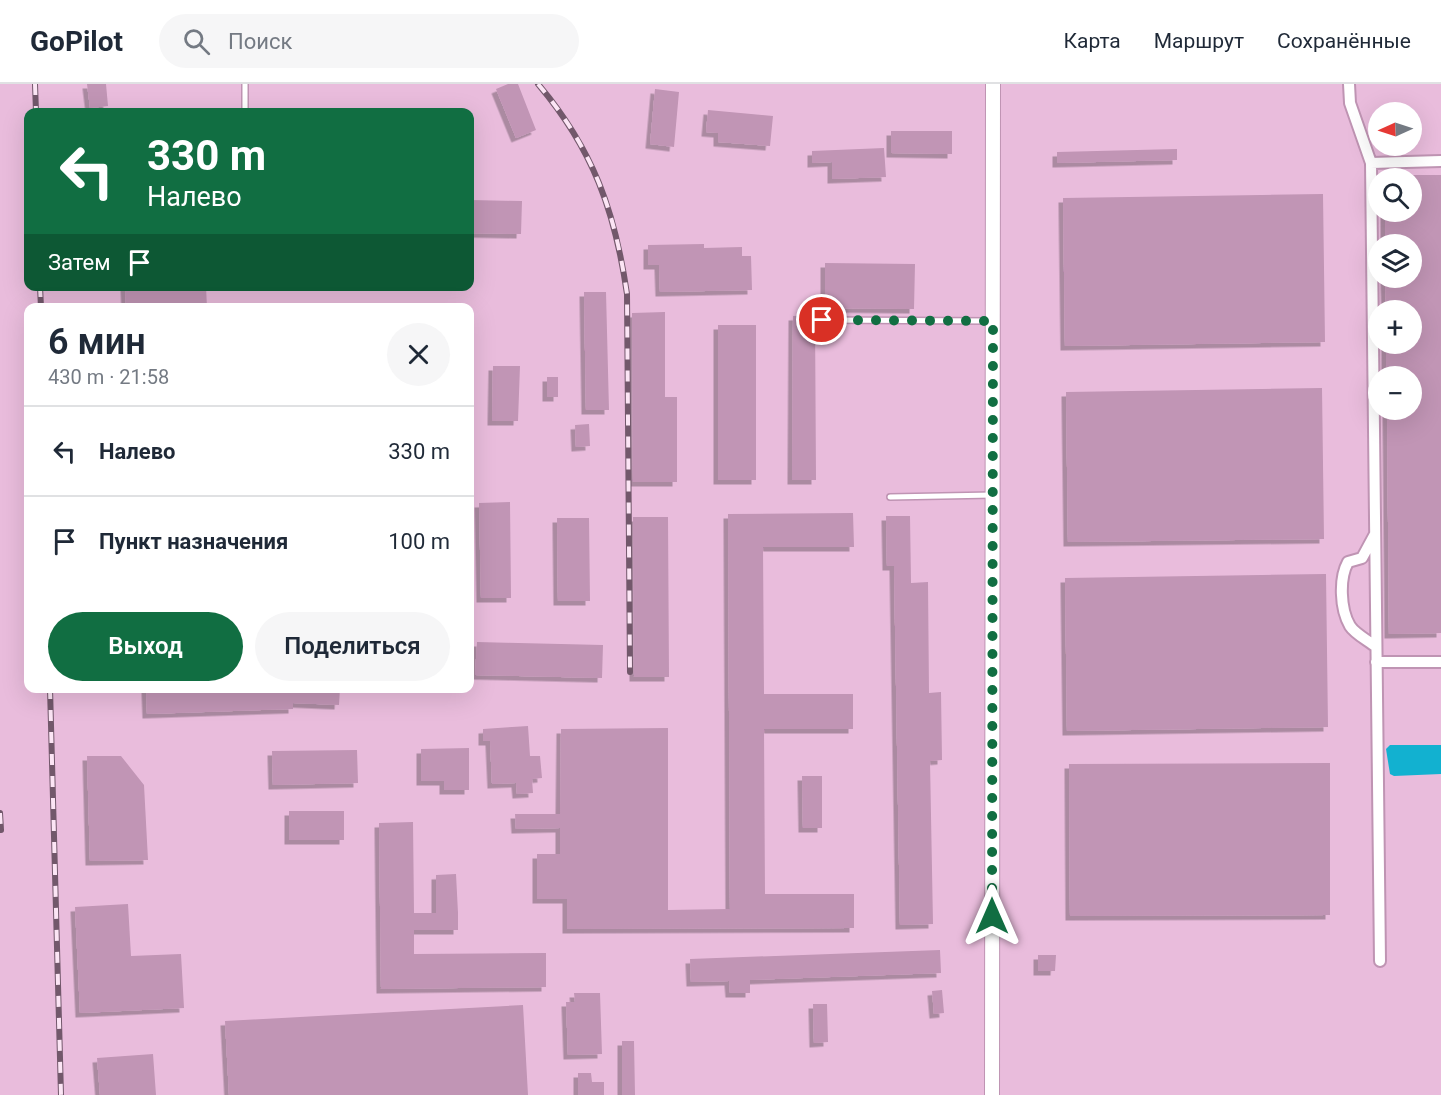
<!DOCTYPE html>
<html lang="ru">
<head>
<meta charset="utf-8">
<style>
  :root { --surface:#fff; --page:#f6f6f7; --text:#1f2937; --muted:#747a83; --line:#e0e1e3; --accent:#116e42 }
  body { margin:0; font-family:Roboto,sans-serif; background:var(--page); color:var(--text); height:100vh; display:flex; flex-direction:column; font-size:22px; white-space:nowrap }
  * { box-sizing:border-box; margin:0 }
  p { font-size:20px; color:var(--muted) }
  .icon { flex:none; width:33px; height:33px; fill:none; stroke:currentColor; stroke-width:2; stroke-linecap:round; stroke-linejoin:round }
  .map { position:relative; flex:1; overflow:hidden }
  .details { position:absolute; left:24px; top:219px; width:450px; height:390px; display:flex; flex-direction:column; background:var(--surface); border-radius:12px; box-shadow:0 6px 24px #0002 }
  .details>* { flex:none }
  .hud { position:absolute; left:24px; top:24px; width:450px; height:183px; border-radius:12px; box-shadow:0 6px 24px #0002; background:#116e42; color:#fff; overflow:hidden }
  .needle { width:39px; rotate:267deg }
  .controls { position:absolute; left:1368px; top:18px; display:grid; gap:12px }
  .controls a { display:grid; place-items:center; width:54px; height:54px; border-radius:50%; background:var(--surface); box-shadow:0 6px 24px #0002; font-size:30px }
  .pin { position:absolute; display:grid; place-items:center; width:51px; height:51px; color:#fff; margin:-26px; border:3px solid #fff; border-radius:50%; box-shadow:0 2px 6px #0007 }
  .me { position:absolute; width:66px; margin:-33px; rotate:0deg; stroke-linejoin:round; filter:drop-shadow(0 0 4px #0008) }
  .turn { display:flex; align-items:center; gap:21px; height:126px; padding:0 24px; font-size:27px }
  .turn .icon { width:78px; height:78px; stroke-width:2.5 }
  .turn b { display:block; font-size:42px; line-height:51px }
  .then { display:flex; align-items:center; height:57px; padding:0 24px; background:#0003; gap:12px; font-size:22px }
  .round { display:grid; place-items:center; flex:none; width:63px; height:63px; border-radius:32px; background:var(--page) }
  .overview { display:flex; align-items:center; justify-content:space-between; height:102px; padding:0 24px }
  h1 { font-size:36px; font-weight:600; line-height:45px }
  .action { display:flex; gap:12px; margin-top:auto; padding:12px 24px }
  .action a { flex:1; height:69px; border-radius:36px; background:var(--accent); color:#fff; font-size:24px; font-weight:600; line-height:69px; text-align:center }
  .action a+a { background:var(--page); color:var(--text) }
  ul { padding:0; list-style:none }
  li { display:flex; align-items:center; gap:18px; height:90px; padding:0 24px; border-top:2px solid var(--line) }
  li div { flex:1 }
  li b { display:block; font-size:22px }
  li em { font-style:normal }
  header { display:flex; align-items:center; gap:36px; box-sizing:border-box; height:84px; padding:0 30px; background:var(--surface); border-bottom:2px solid var(--line) }
  header strong { font-size:28px }
  nav { display:flex; gap:33px; margin-inline-start:auto; font-size:21px }
  .search { width:420px; height:54px; background:var(--page); display:flex; align-items:center; gap:15px; box-sizing:border-box; padding:0 21px; border-radius:33px; color:var(--muted); font-size:22px }
  .map>svg:first-child { display:block }
</style>
</head>
<body>
<header>
<strong>GoPilot</strong>
<div class="search"><svg class="icon" aria-label="search" viewBox="0 0 24 24"><circle cx="10" cy="10" r="6"/><path d="M15 15l6 6"/></svg>Поиск</div>
<nav><a>Карта</a><a>Маршрут</a><a>Сохранённые</a></nav>
</header>
<div class="map">
<svg width="1441" height="1011" viewBox="0 0 1441 1011">
  <defs>
    <filter id="shadow"><feDropShadow dx="-4.5" dy="4.5" stdDeviation="0" flood-color="#0004"/></filter>
  </defs>
  <rect width="100%" height="100%" fill="#e9bcdc"/>
  <!-- water -->
  <path fill="#12b1d0" d="M 1390,661 L 1441,661 L 1441,690 L 1394,692 L 1390,690 L 1386,665 Z"/>
  <!-- building -->
  <path fill="#c195b5" filter="url(#shadow)" d="M 87,0 L 106,0 L 108,22 L 90,24 Z
    M 508,0 L 518,0 L 536,46 L 516,54 L 496,5 Z
    M 655,5 L 679,8 L 674,63 L 650,60 Z
    M 708,26 L 773,32 L 770,62 L 718,58 L 718,49 L 706,48 Z
    M 891,47 L 952,47 L 952,70 L 891,69 Z
    M 884,64 L 886,93 L 832,95 L 832,78 L 812,79 L 812,67 Z
    M 1177,65 L 1177,76 L 1057,79 L 1057,68 Z
    M 1412,91 L 1441,91 L 1441,549 L 1389,550 L 1387,326 L 1412,326 L 1412,292 L 1386,292 L 1386,260 L 1412,260 L 1412,226 L 1386,226 L 1385,194 L 1412,194 L 1412,160 L 1385,160 L 1385,128 L 1412,128 Z
    M 1323,110 L 1325,258 L 1065,262 L 1063,114 Z
    M 470,116 L 522,117 L 521,150 L 470,149 Z
    M 704,160 L 704,164 L 742,163 L 742,172 L 751,172 L 752,206 L 660,208 L 659,181 L 648,181 L 648,161 Z
    M 825,179 L 915,180 L 914,225 L 825,224 Z
    M 125,202 L 206,202 L 207,224 L 126,224 Z
    M 584,208 L 606,208 L 609,326 L 586,326 Z
    M 665,228 L 665,313 L 677,313 L 677,398 L 633,398 L 632,229 Z
    M 815,231 L 816,396 L 792,396 L 793,232 Z
    M 718,241 L 756,241 L 756,396 L 718,396 Z
    M 493,282 L 520,282 L 518,337 L 492,337 Z
    M 547,293 L 558,293 L 558,313 L 547,313 Z
    M 1322,304 L 1324,455 L 1068,458 L 1066,308 Z
    M 589,340 L 590,362 L 576,363 L 575,341 Z
    M 510,418 L 511,514 L 481,514 L 479,419 Z
    M 853,429 L 854,463 L 763,463 L 764,610 L 853,610 L 853,645 L 764,645 L 765,810 L 854,810 L 854,844 L 567,845 L 567,815 L 537,815 L 537,770 L 560,770 L 560,744 L 516,745 L 515,730 L 560,730 L 561,645 L 668,644 L 668,826 L 730,825 L 728,430 Z
    M 886,432 L 910,432 L 911,499 L 928,498 L 929,609 L 941,608 L 942,676 L 930,677 L 933,840 L 900,841 L 894,482 L 887,482 Z
    M 633,433 L 668,433 L 669,593 L 634,593 Z
    M 557,434 L 589,434 L 590,517 L 558,517 Z
    M 1326,490 L 1328,643 L 1067,647 L 1065,494 Z
    M 477,558 L 603,561 L 602,594 L 475,591 Z
    M 146,604 L 340,604 L 339,621 L 293,619 L 293,625 L 147,630 Z
    M 528,642 L 530,672 L 540,672 L 542,694 L 532,695 L 533,709 L 517,710 L 516,699 L 492,700 L 490,657 L 483,657 L 483,645 Z
    M 469,664 L 469,706 L 444,706 L 444,697 L 421,697 L 421,665 Z
    M 357,666 L 358,699 L 273,701 L 272,667 Z
    M 87,672 L 121,672 L 144,701 L 148,776 L 90,777 Z
    M 1330,679 L 1330,831 L 1070,832 L 1069,680 Z
    M 802,692 L 822,692 L 822,744 L 803,744 Z
    M 289,727 L 344,727 L 344,756 L 289,756 Z
    M 413,738 L 414,829 L 436,829 L 436,791 L 456,790 L 458,829 L 458,846 L 414,846 L 414,870 L 546,869 L 546,903 L 381,905 L 379,739 Z
    M 128,820 L 131,872 L 181,870 L 184,924 L 80,929 L 75,823 Z
    M 940,866 L 941,889 L 750,896 L 750,909 L 730,909 L 729,897 L 691,898 L 690,875 Z
    M 1038,871 L 1056,871 L 1055,887 L 1038,887 Z
    M 942,906 L 944,929 L 934,930 L 932,907 Z
    M 574,909 L 600,909 L 602,970 L 568,971 L 566,918 L 575,918 Z
    M 813,920 L 827,920 L 828,958 L 814,959 Z
    M 523,921 L 528,1011 L 229,1011 L 225,937 Z
    M 622,957 L 634,957 L 635,1011 L 622,1011 Z
    M 153,970 L 156,1011 L 100,1011 L 97,974 Z
    M 578,989 L 591,989 L 592,998 L 604,998 L 604,1011 L 578,1011 Z"/>
  <g fill="none" stroke-linecap="round" stroke-linejoin="round">
    <!-- service casing -->
    <g stroke="#bf94b3" stroke-width="8">
      <path id="service" d="M 245,0 L 245,28
        M 822,236 L 991,237
        M 890,413 L 993,411"/>
    </g>
    <!-- minor casing -->
    <g stroke="#bf94b3" stroke-width="14">
      <path id="minor" d="M 1349,0 L 1350,19 L 1371,79 L 1441,77
        M 1371,79 L 1380,877
        M 1375,450 L 1362,474 L 1348,478 C 1339,494 1340,525 1350,542 C 1355,550 1369,557 1376,563
        M 1376,578 L 1441,578"/>
    </g>
    <!-- tertiary casing -->
    <g stroke="#bf94b3" stroke-width="16">
      <path id="tertiary" d="M 992,1011 L 993,0"/>
    </g>
    <!-- service -->
    <use href="#service" stroke="#fff" stroke-width="5"/>
    <!-- minor -->
    <use href="#minor" stroke="#fff" stroke-width="10"/>
    <!-- tertiary -->
    <use href="#tertiary" stroke="#fff" stroke-width="14"/>
    <!-- rail casing -->
    <g stroke="#72586b" stroke-width="6">
      <path id="rail" d="M 35,0 L 36,28
        M 538,0 C 593,65 615,127 627,210 L 630,588
        M 40,202 L 41,224
        M 50,604 L 61,1011
        M 0,729 L 1,746"/>
    </g>
    <!-- rail -->
    <use href="#rail" stroke="#fce5f5" stroke-width="4" stroke-dasharray="11" stroke-linecap="butt"/>
  </g>
  <g fill="none" stroke-linecap="round" stroke-linejoin="round">
    <!-- route -->
    <path stroke="#116e42" stroke-width="10" stroke-dasharray="0 18" d="M 822,236 L 993,237 L 992,832"/>
  </g>
</svg>
<div class="controls">
<a><svg class="needle" viewBox="-14 -14 28 28"><path d="M0-13l5 13h-10z" fill="#e53935"/><path d="M0 13l5-13h-10z" fill="#747a83"/></svg></a>
<a><svg class="icon" aria-label="search" viewBox="0 0 24 24"><circle cx="10" cy="10" r="6"/><path d="M15 15l6 6"/></svg></a>
<a><svg class="icon" aria-label="layers" viewBox="0 0 24 24"><path d="M12 4l9 5-9 5-9-5zM3 14l9 5 9-5"/></svg></a>
<a>+</a>
<a>−</a>
</div>
<div class="pin" style="left:822px;top:236px;background:#d93025"><svg class="icon" aria-label="arrive" viewBox="0 0 24 24"><path d="M6 21V4h12l-3 4 3 4H6"/></svg></div>
<svg class="me" style="left:992px;top:832px" viewBox="-20 -20 40 40"><path d="M0-17L14 15 0 8-14 15z" fill="#116e42" stroke="#fff" stroke-width="4"/></svg>
<div class="hud">
<div class="turn"><svg class="icon" aria-label="left" viewBox="0 0 24 24"><path d="M17 20v-9H6M10 6l-5 5 5 5"/></svg><div><b>330 m</b>Налево</div></div>
<div class="then">Затем<svg class="icon" aria-label="arrive" viewBox="0 0 24 24"><path d="M6 21V4h12l-3 4 3 4H6"/></svg></div>
</div>
<section class="details">
<div class="overview"><div><h1>6 мин</h1><p>430 m · 21:58</p></div><a class="round"><svg class="icon" aria-label="close" viewBox="0 0 24 24"><path d="M6 6l12 12M18 6L6 18"/></svg></a></div>
<ul>
<li><svg class="icon" aria-label="left" viewBox="0 0 24 24"><path d="M17 20v-9H6M10 6l-5 5 5 5"/></svg><div><b>Налево</b></div><em>330 m</em></li>
<li><svg class="icon" aria-label="arrive" viewBox="0 0 24 24"><path d="M6 21V4h12l-3 4 3 4H6"/></svg><div><b>Пункт назначения</b></div><em>100 m</em></li>
</ul>
<div class="action"><a>Выход</a><a>Поделиться</a></div>
</section>
</div>
</body>
</html>
